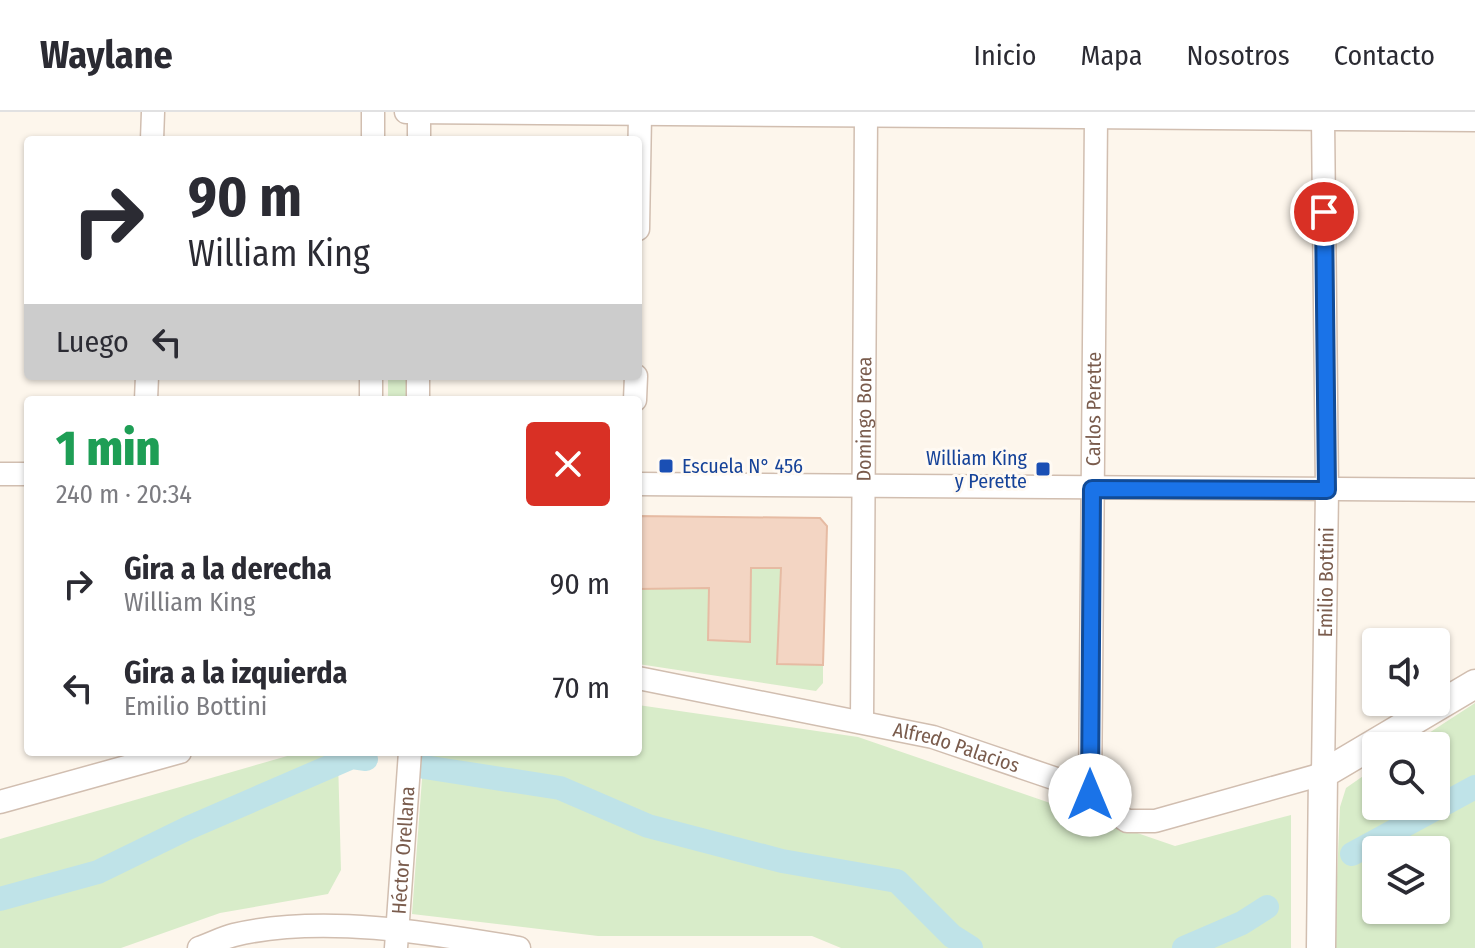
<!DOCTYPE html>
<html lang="es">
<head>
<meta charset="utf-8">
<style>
  :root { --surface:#fff; --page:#f2f2f3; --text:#2b2b33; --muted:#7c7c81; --line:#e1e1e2 }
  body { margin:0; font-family:"Fira Sans Condensed",sans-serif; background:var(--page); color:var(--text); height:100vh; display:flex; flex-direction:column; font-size:30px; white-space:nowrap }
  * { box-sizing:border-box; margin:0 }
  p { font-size:26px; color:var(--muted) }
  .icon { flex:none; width:44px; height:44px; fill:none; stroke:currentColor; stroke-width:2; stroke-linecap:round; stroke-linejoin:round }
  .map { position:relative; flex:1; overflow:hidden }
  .side { position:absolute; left:24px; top:284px; width:618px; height:360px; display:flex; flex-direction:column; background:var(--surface); border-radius:8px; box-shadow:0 2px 6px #0004 }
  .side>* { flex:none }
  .banner { position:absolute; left:24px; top:24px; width:618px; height:244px; border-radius:8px; box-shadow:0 2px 6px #0004; background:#fff; color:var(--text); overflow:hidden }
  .controls { position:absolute; left:1362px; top:516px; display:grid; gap:16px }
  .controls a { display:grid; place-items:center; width:88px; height:88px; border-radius:8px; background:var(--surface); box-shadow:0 2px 6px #0004; font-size:40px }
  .pin { position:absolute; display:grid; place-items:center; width:68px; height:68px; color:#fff; margin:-34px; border:4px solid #fff; border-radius:50%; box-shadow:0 2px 8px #0007 }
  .me { position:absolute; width:88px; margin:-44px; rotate:0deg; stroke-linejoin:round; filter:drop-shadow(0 0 6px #0008) }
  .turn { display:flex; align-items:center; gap:28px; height:168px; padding:0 32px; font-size:36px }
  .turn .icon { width:104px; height:104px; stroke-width:2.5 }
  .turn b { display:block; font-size:56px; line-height:68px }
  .then { display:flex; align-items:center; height:76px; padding:0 32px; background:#0003; gap:16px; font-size:30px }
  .round { display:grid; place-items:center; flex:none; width:84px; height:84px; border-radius:8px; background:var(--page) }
  .head { display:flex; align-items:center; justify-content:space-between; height:136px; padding:0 32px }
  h1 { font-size:48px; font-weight:800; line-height:60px; color:#1e9e55 }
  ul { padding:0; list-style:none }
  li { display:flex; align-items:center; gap:24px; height:104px; padding:0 32px }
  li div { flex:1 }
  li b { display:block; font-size:30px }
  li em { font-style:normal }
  header { display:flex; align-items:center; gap:48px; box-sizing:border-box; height:112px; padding:0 40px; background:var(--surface); border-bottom:2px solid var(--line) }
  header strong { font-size:38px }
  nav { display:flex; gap:44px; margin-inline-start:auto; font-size:28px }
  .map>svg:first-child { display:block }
</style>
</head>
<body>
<header>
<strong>Waylane</strong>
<nav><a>Inicio</a><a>Mapa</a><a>Nosotros</a><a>Contacto</a></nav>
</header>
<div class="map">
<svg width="1475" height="836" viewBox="0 0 1475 836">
  <rect width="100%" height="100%" fill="#fdf6ec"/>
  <!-- green -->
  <path fill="#d8ecc9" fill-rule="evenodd" d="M 388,264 L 407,264 L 407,288 L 388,288 Z
    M 751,456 L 781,456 L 777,551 L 823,553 L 823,571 L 816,579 L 638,552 L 638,477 L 709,476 L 708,528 L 749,530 Z
    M 1475,591 L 1475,836 L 1334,836 L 1340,695 L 1346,676 L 1376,655 L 1376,694 L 1436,694 L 1436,634 L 1409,634 ZM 1376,738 L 1436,738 L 1436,798 L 1376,798 Z
    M 638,593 L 858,625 L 1175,734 L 1291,703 L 1291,836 L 841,836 L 812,824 L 598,824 L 412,802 L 424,640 L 638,640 Z
    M 301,640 L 326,640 L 338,647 L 341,758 L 328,782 L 220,801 L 121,836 L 0,836 L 0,727 Z"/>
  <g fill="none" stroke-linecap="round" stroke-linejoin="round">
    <!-- canal -->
    <path stroke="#bfe3e8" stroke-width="24" d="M 424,655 L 560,676 L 648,714 L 782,749 L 897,769 L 952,824 L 971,836
      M 1352,742 L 1475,675
      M 0,787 L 98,760 L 188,716 L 352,645 L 366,647
      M 1184,836 L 1242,811 L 1267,795"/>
  </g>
  <!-- building -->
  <path fill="#f3d5c3" stroke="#e6bba3" stroke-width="2" d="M 638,404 L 820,406 L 827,414 L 823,553 L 777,552 L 781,456 L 751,456 L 750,530 L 708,528 L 709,476 L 638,477 Z"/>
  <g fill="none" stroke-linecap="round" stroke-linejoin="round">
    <!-- minor casing -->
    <g stroke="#d1beb0" stroke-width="25">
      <g id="minor">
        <path d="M 406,0 L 1475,8"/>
        <path d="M 152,28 L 153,0"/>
        <path d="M 373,28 L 373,0"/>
        <path d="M 419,28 L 419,1"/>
        <path d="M 638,117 L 640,3"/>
        <path d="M 146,288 L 147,264"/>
        <path d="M 371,288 L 371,264"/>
        <path d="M 418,288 L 418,264"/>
        <path d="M 635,288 L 636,264"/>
        <path d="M 0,362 L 28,362"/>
        <path d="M 638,372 L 1475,378"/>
        <path id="s1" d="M 638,566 L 933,625 L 1068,671 L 1090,683 L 1127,709 L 1155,709 L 1323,662 L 1327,378 L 1323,7"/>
        <path id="s2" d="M 862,609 L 866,5"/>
        <path id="s3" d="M 1090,683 L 1096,6"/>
        <path d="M 0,690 L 180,640"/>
        <path d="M 199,836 C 211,832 222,826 234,823 C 322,802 431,821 519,836"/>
        <path id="s4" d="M 396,836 L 410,640"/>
      </g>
    </g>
    <!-- tertiary casing -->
    <g stroke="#d1beb0" stroke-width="31">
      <path id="tertiary" d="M 1321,836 L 1323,662 L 1475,572"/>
    </g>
    <!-- minor -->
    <use href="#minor" stroke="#fff" stroke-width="22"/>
    <!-- tertiary -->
    <use href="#tertiary" stroke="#fff" stroke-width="28"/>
  </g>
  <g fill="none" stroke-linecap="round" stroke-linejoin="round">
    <!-- route casing -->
    <g stroke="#114b97" stroke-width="20">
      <path id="route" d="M 1090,683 L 1092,377 L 1327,378 L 1324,100"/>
    </g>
    <!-- route -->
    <use href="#route" stroke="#1a73e8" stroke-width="14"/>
  </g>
  <!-- markers -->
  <g fill="#1a4fb4" stroke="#fffaf3" stroke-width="3">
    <rect x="658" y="346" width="16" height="16" rx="4"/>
    <rect x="1035" y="349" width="16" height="16" rx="4"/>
  </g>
  <g text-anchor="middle" stroke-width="6" stroke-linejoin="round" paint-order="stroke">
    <!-- street labels -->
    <g font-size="20" fill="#7a5c4d" stroke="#fffaf3">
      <text dy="7" stroke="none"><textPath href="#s3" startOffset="386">Carlos Perette</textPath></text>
      <text dy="7" stroke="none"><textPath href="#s2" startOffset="302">Domingo Borea</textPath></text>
      <text dy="7" stroke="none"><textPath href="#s1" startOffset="908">Emilio Bottini</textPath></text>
      <text dy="7" stroke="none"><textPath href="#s1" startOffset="326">Alfredo Palacios</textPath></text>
      <text dy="7" stroke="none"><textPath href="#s4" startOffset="98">Héctor Orellana</textPath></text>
    </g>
    <!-- transit labels -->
    <g font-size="20" fill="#164399" stroke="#fffaf3" text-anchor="end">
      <text x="1027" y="353">William King<tspan x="1027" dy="23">y Perette</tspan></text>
      <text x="682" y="361" text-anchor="start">Escuela N° 456</text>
    </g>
  </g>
</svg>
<div class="controls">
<a><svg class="icon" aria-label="sound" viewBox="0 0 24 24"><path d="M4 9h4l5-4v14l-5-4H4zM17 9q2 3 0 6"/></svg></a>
<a><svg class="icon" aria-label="search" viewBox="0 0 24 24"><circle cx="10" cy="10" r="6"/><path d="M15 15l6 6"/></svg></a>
<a><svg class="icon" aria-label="layers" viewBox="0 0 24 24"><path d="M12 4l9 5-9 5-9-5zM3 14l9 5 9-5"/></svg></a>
</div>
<div class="pin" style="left:1324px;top:100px;background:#d93025"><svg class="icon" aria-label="arrive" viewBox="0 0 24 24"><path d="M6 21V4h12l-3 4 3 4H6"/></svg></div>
<svg class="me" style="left:1090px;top:683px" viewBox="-20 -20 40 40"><circle r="19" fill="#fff"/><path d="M0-13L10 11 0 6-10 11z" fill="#1a73e8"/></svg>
<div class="banner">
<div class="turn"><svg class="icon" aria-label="right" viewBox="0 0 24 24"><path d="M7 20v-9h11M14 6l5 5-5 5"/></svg><div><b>90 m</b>William King</div></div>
<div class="then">Luego<svg class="icon" aria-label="left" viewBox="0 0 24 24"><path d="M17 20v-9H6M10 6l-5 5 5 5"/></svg></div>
</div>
<section class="side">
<div class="head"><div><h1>1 min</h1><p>240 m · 20:34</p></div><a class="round" style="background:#d93025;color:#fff"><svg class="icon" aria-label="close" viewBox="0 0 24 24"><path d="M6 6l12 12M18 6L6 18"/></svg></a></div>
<ul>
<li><svg class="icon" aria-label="right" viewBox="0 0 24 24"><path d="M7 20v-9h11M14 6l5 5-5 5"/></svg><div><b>Gira a la derecha</b><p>William King</p></div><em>90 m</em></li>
<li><svg class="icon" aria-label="left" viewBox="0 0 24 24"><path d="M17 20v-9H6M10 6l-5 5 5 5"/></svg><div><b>Gira a la izquierda</b><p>Emilio Bottini</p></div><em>70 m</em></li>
</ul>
</section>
</div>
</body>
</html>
